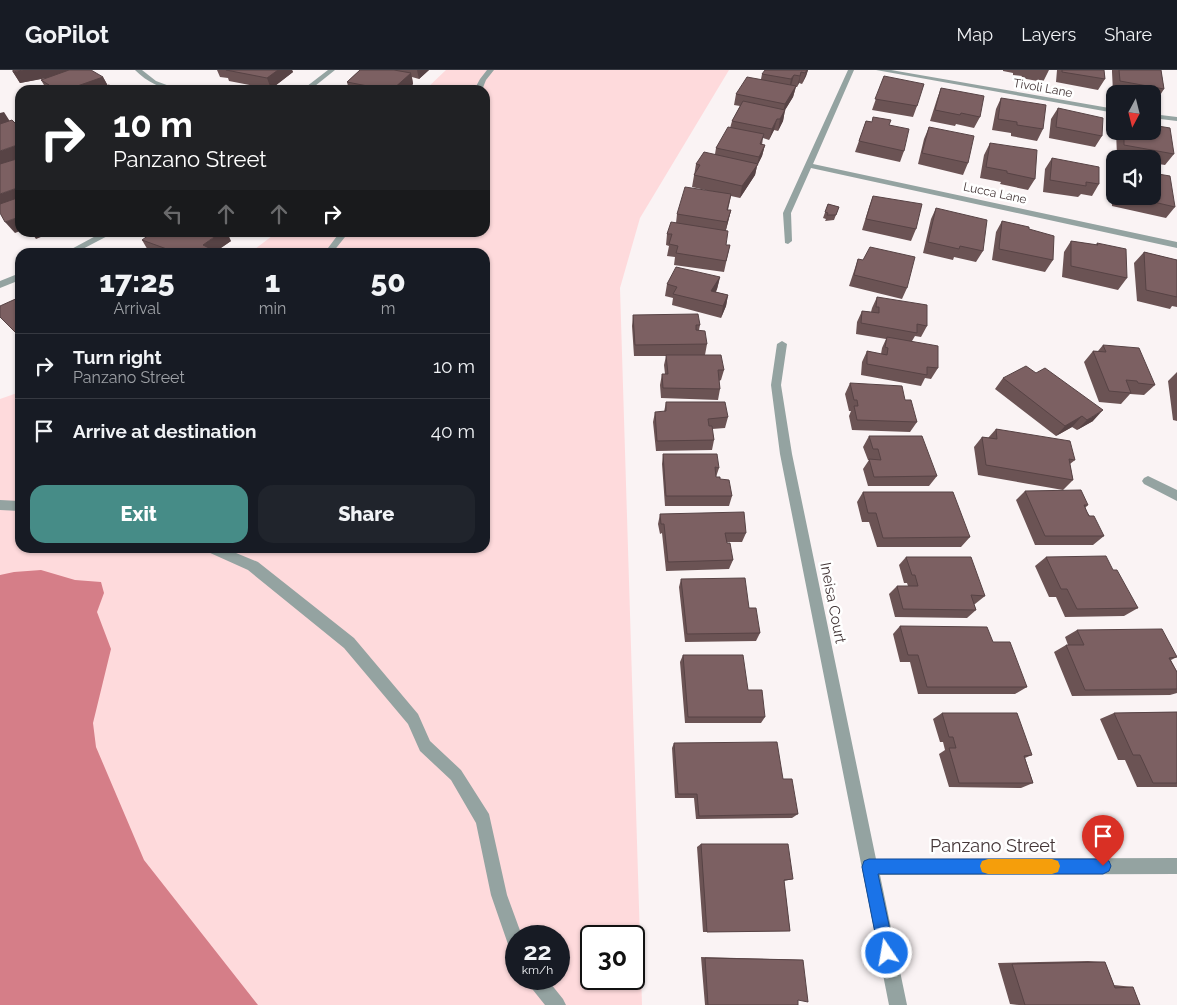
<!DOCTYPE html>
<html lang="en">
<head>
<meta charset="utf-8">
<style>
  :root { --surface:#171b24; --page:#20242c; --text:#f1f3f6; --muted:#9ea1a6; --line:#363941; --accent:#468c87 }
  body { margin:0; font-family:Raleway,sans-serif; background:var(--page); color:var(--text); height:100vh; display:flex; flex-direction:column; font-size:19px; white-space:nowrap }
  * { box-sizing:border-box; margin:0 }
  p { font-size:16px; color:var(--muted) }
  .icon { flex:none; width:28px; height:28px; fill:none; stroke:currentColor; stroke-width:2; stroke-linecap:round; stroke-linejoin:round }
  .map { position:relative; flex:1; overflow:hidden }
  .sheet { position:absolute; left:15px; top:178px; width:475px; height:305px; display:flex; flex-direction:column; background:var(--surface); border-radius:15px; box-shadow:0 1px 4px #0004 }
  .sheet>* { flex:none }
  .banner { position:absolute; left:15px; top:15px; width:475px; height:152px; border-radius:15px; box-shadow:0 1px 4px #0004; background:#202124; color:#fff; overflow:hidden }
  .needle { width:32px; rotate:187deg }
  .tools { position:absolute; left:1106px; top:15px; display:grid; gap:10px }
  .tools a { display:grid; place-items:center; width:55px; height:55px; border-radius:10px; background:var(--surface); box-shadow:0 1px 4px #0004; font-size:25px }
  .speed { position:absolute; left:505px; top:855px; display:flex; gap:10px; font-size:25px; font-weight:700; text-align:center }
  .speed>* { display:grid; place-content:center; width:65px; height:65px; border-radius:50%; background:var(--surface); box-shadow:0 1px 4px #0004; line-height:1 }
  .speed small { font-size:12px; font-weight:400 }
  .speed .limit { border:2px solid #111; border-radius:8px; background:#fff; color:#111 }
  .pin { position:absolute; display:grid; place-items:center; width:42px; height:42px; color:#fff; margin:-51px -21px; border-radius:50% 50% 50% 0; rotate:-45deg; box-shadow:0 0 5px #0007 }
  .pin .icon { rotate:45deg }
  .me { position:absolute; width:55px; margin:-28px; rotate:348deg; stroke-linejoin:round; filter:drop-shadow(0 0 4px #0008) }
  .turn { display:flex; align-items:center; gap:18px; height:105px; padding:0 15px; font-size:22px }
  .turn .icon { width:65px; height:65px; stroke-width:2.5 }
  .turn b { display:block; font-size:35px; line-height:42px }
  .lanes { display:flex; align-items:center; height:48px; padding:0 15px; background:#0003; justify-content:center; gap:25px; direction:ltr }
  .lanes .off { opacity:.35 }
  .eta { display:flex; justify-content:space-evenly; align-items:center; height:85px; text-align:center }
  .eta b { font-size:30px; font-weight:800; line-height:35px }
  .cta { display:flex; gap:10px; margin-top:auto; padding:10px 15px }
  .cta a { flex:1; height:58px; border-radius:15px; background:var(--accent); color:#fff; font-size:20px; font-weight:800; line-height:58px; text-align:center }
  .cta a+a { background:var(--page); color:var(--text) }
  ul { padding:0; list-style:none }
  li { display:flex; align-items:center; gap:15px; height:65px; padding:0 15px; border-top:1px solid var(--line) }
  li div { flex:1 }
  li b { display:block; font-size:19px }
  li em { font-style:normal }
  header { display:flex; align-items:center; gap:30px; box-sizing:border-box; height:70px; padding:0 25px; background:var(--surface); border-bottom:1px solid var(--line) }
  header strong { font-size:24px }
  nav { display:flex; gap:28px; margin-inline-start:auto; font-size:18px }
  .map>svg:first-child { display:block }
</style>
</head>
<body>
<header>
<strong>GoPilot</strong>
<nav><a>Map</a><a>Layers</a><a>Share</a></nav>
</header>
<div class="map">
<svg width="1177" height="935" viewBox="0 0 1177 935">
  <rect width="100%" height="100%" fill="#faf3f4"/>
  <!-- green -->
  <path fill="#fedadc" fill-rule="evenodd" d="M 446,0 L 729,0 L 640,148 L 620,218 L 642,935 L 0,935 L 0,329 L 20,322 L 20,478 L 485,478 L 485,182 L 251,182 L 276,163 L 485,162 L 485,20 L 425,20 ZM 516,866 L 559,866 L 559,909 L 516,909 ZM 591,866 L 634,866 L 634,909 L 591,909 Z"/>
  <!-- water -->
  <path fill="#d57e88" d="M 41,500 L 75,510 L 101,512 L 104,523 L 97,542 L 111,579 L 93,653 L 96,677 L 144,790 L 258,935 L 0,935 L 0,505 L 14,502 Z"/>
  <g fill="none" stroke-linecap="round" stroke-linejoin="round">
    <!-- service -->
    <path fill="#94a3a1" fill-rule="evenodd" d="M 487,0 L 494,0 L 486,10 L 482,20 L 474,20 L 480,9 Z
      M 340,162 L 349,162 L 333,182 L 325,182 Z
      M 0,430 L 20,431 L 20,441 L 0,440 Z
      M 206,478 L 224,478 L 258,492 L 354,568 L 418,644 L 430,671 L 461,700 L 489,744 L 507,825 L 522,866 L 516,866 L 516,883 L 510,880 L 491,825 L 476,753 L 451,710 L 420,681 L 408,654 L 344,578 L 248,500 L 208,482 Z
      M 526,909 L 547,909 L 563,929 L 566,935 L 545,935 L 529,915 Z"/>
    <!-- minor -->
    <path fill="#94a3a1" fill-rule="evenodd" d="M 135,0 L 142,0 L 156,11 L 180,20 C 162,20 147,12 135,0 Z
      M 328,0 L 335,0 L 310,20 L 302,20 Z
      M 848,0 L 854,0 L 813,94 L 1177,172 L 1177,178 L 811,98 L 791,143 L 792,171 L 788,174 L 785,173 L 783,143 Z
      M 876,0 L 891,0 L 1115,39 L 1115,43 Z
      M 1152,44 L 1177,47 L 1177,51 L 1152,48 Z
      M 103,162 L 115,162 L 77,182 L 66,182 Z
      M 20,203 L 20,210 L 0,218 L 0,211 Z
      M 782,271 L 787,274 L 781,315 L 792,384 L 876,789 L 1177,788 L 1177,804 L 880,805 L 907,935 L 889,935 L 780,384 L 771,315 L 777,274 Z
      M 1148,406 L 1177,420 L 1177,431 L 1144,414 L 1142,411 L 1144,408 Z"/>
  </g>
  <!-- wall -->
  <path fill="#6b5354" d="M 217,0 L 292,0 L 293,2 L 271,19 L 229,11 L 228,8 L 220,7 Z
    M 360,0 L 429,0 L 419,9 L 412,7 L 413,14 L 407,20 L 349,20 L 347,12 Z
    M 808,0 L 806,6 L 802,14 L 799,13 L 797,17 L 796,17 L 793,27 L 785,40 L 783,51 L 778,61 L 774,60 L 769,70 L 763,68 L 762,75 L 765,75 L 762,86 L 757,96 L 755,105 L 740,128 L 731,126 L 728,140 L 731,140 L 726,160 L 726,175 L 730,175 L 724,202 L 674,195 L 675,187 L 667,186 L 669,176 L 666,175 L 667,164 L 676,153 L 677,144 L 714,122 L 692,117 L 696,94 L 715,84 L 716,78 L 730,58 L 732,51 L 740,36 L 734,35 L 736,24 L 761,9 L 762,4 Z
    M 1003,0 L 1049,0 L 1043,12 L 1021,8 L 1022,6 L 1013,5 L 1013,3 L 1003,1 Z
    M 1057,0 L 1104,0 L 1105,9 L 1098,20 L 1056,12 Z
    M 1112,0 L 1161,0 L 1164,19 L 1157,30 L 1152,29 L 1152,24 L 1124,24 L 1113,22 L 1112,2 Z
    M 13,2 L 103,7 L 108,16 L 116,20 L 47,20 L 41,10 L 45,8 L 20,13 Z
    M 884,6 L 917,36 L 913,47 L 872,40 Z
    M 941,18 L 980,47 L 974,58 L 956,54 L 955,56 L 930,51 L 937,29 Z
    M 1001,28 L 1043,59 L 1037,71 L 1011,66 L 1011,63 L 992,60 L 996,39 Z
    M 1058,38 L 1102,66 L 1095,77 L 1049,68 L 1051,49 Z
    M 866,51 L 889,55 L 904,81 L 900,92 L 855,82 Z
    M 929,57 L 968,93 L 963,105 L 918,94 L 924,69 Z
    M 1116,61 L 1152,61 L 1174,84 L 1165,95 L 1152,93 L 1152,89 L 1131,89 L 1117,86 Z
    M 990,73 L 1035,109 L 1028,120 L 1000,114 L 1001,112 L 980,108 L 984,85 Z
    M 1052,88 L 1099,114 L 1092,126 L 1081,124 L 1078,127 L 1043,122 L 1045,99 Z
    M 1115,103 L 1115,126 L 1152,126 L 1175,137 L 1166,148 L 1112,136 L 1111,110 Z
    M 873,126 L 916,159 L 911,171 L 862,160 L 869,137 Z
    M 828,134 L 839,137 L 834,150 L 825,151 L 826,149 L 823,148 Z
    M 936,138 L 983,181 L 976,192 L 954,187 L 953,190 L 923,183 L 931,149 Z
    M 1002,151 L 1029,159 L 1053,190 L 1045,202 L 992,190 L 996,162 Z
    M 142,170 L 231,171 L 215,182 L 149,182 Z
    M 1071,171 L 1096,175 L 1097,173 L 1127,208 L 1118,220 L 1062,207 L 1064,182 Z
    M 1144,182 L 1177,190 L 1177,237 L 1172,236 L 1170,239 L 1137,231 L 1134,193 Z
    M 858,189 L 907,218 L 902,229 L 849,216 Z
    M 720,207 L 717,219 L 716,222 L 728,225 L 726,236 L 721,248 L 672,235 L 673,228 L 665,226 L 667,214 Z
    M 877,227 L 927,256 L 921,267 L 915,266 L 912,271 L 938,298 L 931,309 L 925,308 L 921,316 L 861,305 L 862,292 L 867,281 L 881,284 L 882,278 L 886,269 L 856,264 L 857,252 L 862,241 L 871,242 L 872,238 Z
    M 633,245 L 700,255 L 699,260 L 707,274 L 705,285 L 724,300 L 721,310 L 719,311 L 720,319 L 718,330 L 661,328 L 660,315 L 662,304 L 665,304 L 664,295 L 666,286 L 634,286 L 632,256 Z
    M 1103,275 L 1155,315 L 1144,325 L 1130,324 L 1121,334 L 1099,332 L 1084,292 L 1093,281 L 1098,281 Z
    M 1177,302 L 1177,351 L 1173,350 L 1168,311 Z
    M 1036,303 L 1093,351 L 1077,360 L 1072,357 L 1056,366 L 995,319 L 1003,308 Z
    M 850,313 L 905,330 L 917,352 L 910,362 L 852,360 L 849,346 L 851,341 L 849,341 L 845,324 Z
    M 666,332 L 728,347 L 725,358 L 712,359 L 714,370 L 712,380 L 656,381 L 653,352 L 655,342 L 664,342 Z
    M 996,359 L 1075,390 L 1070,394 L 1073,410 L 1063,420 L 978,405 L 974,377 L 982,367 L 988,368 Z
    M 869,366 L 937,406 L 929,416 L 868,416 L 863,399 L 869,390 L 868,390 L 863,377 Z
    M 663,384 L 719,398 L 716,407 L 720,409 L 732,426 L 729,436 L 665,436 L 662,394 Z
    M 1025,421 L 1088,435 L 1085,438 L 1087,442 L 1104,466 L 1093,475 L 1035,475 L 1016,430 Z
    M 863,422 L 970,467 L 961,477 L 877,477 L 869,452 L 862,452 L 857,432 Z
    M 660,444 L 746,463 L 742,472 L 727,472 L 733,490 L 729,499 L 666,501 L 662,463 L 660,464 L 658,454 Z
    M 906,487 L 985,526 L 975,534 L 974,534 L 976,540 L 967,548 L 895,547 L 889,524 L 897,516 L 908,516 L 907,513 L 904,513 L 899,495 Z
    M 1046,487 L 1113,500 L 1138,538 L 1124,546 L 1065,547 L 1056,527 L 1049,527 L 1035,496 Z
    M 681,509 L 749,538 L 760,563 L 756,571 L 685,572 L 679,517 Z
    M 900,556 L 993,572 L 1027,617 L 1015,624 L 918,624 L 910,592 L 900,592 L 893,564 Z
    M 1077,560 L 1177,587 L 1171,590 L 1177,602 L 1177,623 L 1170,625 L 1072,626 L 1054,582 L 1066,575 L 1068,575 L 1065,567 Z
    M 683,585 L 748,620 L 765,647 L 761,653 L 685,653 L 680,592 Z
    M 1177,642 L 1177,717 L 1137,717 L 1125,690 L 1118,690 L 1100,649 L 1114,643 Z
    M 942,643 L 1032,685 L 1025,688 L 1033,713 L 1021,718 L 949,717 L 939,684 L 945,680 L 943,672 L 940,672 L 933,649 Z
    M 674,673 L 783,709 L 798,744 L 792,748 L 696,749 L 694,728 L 675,728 L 672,678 Z
    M 701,774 L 793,809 L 784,811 L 790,861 L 703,862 L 697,777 Z
    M 701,887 L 803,890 L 798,930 L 798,935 L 705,935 Z
    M 1088,891 L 1105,892 L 1114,915 L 1133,917 L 1140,935 L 1019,935 L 1010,934 L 998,893 Z"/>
  <!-- shaded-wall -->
  <path fill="#574345" d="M 23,0 L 74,0 L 74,3 L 20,13 L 13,2 Z
    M 278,0 L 292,0 L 293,2 L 271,19 L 267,8 Z
    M 417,0 L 429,0 L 419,9 Z
    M 807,0 L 808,0 L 806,6 L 802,14 Z
    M 801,2 L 799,13 L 797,17 L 800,6 Z
    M 411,3 L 413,14 L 407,20 L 392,20 Z
    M 794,5 L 791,16 L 789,20 L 791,9 Z
    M 103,7 L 109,18 L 103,20 L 66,20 Z
    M 796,16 L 793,27 L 782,45 L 785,34 Z
    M 785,40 L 783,51 L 778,61 L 780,49 Z
    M 4,42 L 11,53 L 0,57 L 0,43 Z
    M 777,49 L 774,60 L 769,70 L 772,59 Z
    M 20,74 L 20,88 L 0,95 L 0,81 Z
    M 765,75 L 762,86 L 757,96 L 755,105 L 740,128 L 742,116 L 757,95 L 759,87 Z
    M 20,117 L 20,131 L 0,138 L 0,124 Z
    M 731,140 L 728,152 L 725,163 L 727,152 Z
    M 19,147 L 20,148 L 20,161 L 15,163 L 5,152 Z
    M 31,162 L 53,162 L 36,169 Z
    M 221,162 L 227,162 L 231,171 L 215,182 L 203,182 L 203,175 Z
    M 720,207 L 717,219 L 709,232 L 711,221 Z
    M 728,225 L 726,236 L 721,248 L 723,236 Z
    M 1103,340 L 1093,351 L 1077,360 L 1087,350 Z
    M 1082,346 L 1072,357 L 1056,366 L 1065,356 Z"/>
  <!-- building -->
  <path fill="#7c6062" stroke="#574345" d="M 13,0 L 23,0 L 13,2 Z
    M 69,0 L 91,0 L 103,7 L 66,20 L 49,20 L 45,17 L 49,15 L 41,10 Z
    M 226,0 L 278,0 L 267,8 Z
    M 360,0 L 394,0 L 411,3 L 392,20 L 388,20 L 347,12 Z
    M 765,0 L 807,0 L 805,3 L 801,2 L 800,6 L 794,5 L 791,9 L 762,4 Z
    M 1062,0 L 1104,0 L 1105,9 L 1062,2 Z
    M 1119,0 L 1161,0 L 1164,19 L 1120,11 Z
    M 884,6 L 924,14 L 917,36 L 875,29 Z
    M 747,7 L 796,16 L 785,34 L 736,24 Z
    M 109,15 L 116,20 L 96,20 Z
    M 941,18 L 984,26 L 980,47 L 961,43 L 960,45 L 935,40 Z
    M 1001,28 L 1046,35 L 1043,59 L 1017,55 L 1017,52 L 998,49 Z
    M 743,31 L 785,40 L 780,49 L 777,49 L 772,59 L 732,51 Z
    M 1058,38 L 1103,48 L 1102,66 L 1056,57 Z
    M 873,47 L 891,50 L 889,55 L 909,59 L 904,81 L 859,71 L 866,51 L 872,52 Z
    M 12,50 L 20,58 L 20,74 L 0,81 L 0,54 Z
    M 1152,55 L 1170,58 L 1174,84 L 1124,75 L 1124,61 L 1152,61 Z
    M 728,57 L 764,64 L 760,74 L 765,75 L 759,87 L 716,78 Z
    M 929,57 L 974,66 L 968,93 L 922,83 Z
    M 990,73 L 1037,80 L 1035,109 L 1007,103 L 1007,101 L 986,97 Z
    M 704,82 L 758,94 L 742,116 L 694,105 L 700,95 L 696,94 Z
    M 20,88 L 20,117 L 0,124 L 0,94 Z
    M 1052,88 L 1099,97 L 1099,114 L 1086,112 L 1086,116 L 1050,110 Z
    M 1152,103 L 1170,106 L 1175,137 L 1128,126 L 1152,126 Z
    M 685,117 L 731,124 L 727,140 L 731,140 L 727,152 L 677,144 Z
    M 873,126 L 922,134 L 916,159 L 866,149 Z
    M 20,127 L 20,148 L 19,147 L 5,152 L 0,143 L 0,134 Z
    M 828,134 L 839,137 L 836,145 L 827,145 L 828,143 L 825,142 Z
    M 936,138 L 987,150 L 983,181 L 960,176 L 959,179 L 928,172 Z
    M 1002,151 L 1029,157 L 1029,159 L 1054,166 L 1053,190 L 999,179 Z
    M 671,152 L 728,161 L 726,175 L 730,175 L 726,191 L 676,183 L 678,176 L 669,174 L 672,164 L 667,164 Z
    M 153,162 L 221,162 L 203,175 L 209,178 L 203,182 L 175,182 L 142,170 Z
    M 1071,171 L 1098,175 L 1097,173 L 1126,179 L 1127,208 L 1071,196 Z
    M 870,177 L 915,187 L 907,218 L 854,205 L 858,189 L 863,190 Z
    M 129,180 L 133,182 L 123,182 Z
    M 1144,182 L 1177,190 L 1177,227 L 1146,220 Z
    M 676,197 L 720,207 L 711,221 L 728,225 L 723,236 L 673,224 L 677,217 L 667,214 Z
    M 20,227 L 20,267 L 0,247 L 0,236 Z
    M 877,227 L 927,235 L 927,256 L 917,254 L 917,263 L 861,253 L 862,241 L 879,243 L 879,237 L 876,237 Z
    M 698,244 L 700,255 L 696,255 L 696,260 L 705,261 L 707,274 L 635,275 L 633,245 Z
    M 887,267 L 938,276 L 938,298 L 927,297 L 927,305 L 867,294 L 867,281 L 887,285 L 888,278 L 885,277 Z
    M 1103,275 L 1139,278 L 1155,315 L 1138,313 L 1137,311 L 1126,310 L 1131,323 L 1109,321 L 1093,281 L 1106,282 Z
    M 666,285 L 721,285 L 724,300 L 718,300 L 720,319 L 663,318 L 662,304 L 668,304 Z
    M 1026,296 L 1036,303 L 1045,298 L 1103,340 L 1087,350 L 1082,346 L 1065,356 L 1003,308 Z
    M 850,313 L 902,316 L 905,330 L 911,330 L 917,352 L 857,350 L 854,336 L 858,336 L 857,330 L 854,330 Z
    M 666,332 L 725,332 L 728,347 L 708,349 L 709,356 L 712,356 L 714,370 L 657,371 L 655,342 L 666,341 Z
    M 996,359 L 1070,371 L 1075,390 L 1069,389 L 1073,410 L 986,395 L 982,367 L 997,369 Z
    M 869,366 L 922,366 L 937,406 L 874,407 L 869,389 L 881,390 L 878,379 L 873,379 Z
    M 663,384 L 717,384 L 719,398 L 715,397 L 716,407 L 720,407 L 720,409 L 729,410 L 732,426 L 666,426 Z
    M 1081,420 L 1088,435 L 1084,435 L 1087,442 L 1089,446 L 1094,446 L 1104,466 L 1045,466 L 1025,421 Z
    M 863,422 L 953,422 L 970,467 L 883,468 L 876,443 L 868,443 Z
    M 744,442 L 746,463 L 725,463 L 727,473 L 730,473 L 733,490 L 668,492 L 664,454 L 661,454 L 660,444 Z
    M 1106,486 L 1113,500 L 1117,500 L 1138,538 L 1077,539 L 1067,519 L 1061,519 L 1046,487 Z
    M 906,487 L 971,487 L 985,526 L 971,525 L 976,540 L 903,539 L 897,516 L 918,516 L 915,505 L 912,505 Z
    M 745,508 L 749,538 L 756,538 L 760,563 L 687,564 L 681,509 Z
    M 900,556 L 987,557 L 993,572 L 1010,572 L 1027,617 L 927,617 L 918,585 L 908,585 Z
    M 1162,559 L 1177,587 L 1169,588 L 1177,602 L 1177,619 L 1085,620 L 1066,575 L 1084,575 L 1077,560 Z
    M 683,585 L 743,585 L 748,620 L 762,620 L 765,647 L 688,647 Z
    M 1177,642 L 1177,713 L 1153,713 L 1140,685 L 1133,685 L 1114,643 Z
    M 942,643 L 1017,643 L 1032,685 L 1024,686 L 1033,713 L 959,713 L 949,678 L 956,678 L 953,667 L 949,667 Z
    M 777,672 L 783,709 L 792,709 L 798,744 L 699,746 L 697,724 L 678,724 L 674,673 Z
    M 701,774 L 788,774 L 793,809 L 784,810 L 790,861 L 707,862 Z
    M 705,888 L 803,890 L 808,932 L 798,930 L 798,935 L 708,935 Z
    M 1105,892 L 1115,918 L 1133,917 L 1140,935 L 1025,935 L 1012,894 Z"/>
  <!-- route -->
  <path fill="#1a73e8" stroke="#114b97" d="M 869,789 L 1103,789 L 1109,791 L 1111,796 L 1109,801 L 1103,804 L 878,804 L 895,883 L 893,889 L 887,891 L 881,889 L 879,883 L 862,797 L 864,791 Z"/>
  <!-- slow -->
  <path fill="#f59e0b" d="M 988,789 L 1052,789 L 1058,791 L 1060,796 L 1058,802 L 1052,804 L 988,804 L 982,802 L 980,796 L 982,791 Z"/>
  <g text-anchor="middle" stroke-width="5" stroke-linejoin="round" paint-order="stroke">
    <!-- far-street labels -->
    <g font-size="12" fill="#453738" stroke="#fff">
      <text transform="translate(1043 18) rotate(10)" y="4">Tivoli Lane</text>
      <text transform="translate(995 123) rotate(12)" y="4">Lucca Lane</text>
    </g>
    <!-- street labels -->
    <g font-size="15" fill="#453738" stroke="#fff">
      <text transform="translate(833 533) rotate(79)" y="5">Ineisa Court</text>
    </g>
    <!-- near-street labels -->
    <g font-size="18" fill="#453738" stroke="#fff">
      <text x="993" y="782">Panzano Street</text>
    </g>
  </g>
</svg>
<div class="tools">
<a><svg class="needle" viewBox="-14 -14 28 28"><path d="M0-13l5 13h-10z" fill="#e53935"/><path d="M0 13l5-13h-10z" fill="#9ea1a6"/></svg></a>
<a><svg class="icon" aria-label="sound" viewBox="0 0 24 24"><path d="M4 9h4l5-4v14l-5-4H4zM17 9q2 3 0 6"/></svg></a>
</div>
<div class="speed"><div>22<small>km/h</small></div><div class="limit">30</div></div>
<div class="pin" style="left:1103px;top:796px;background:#d93025"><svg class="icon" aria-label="arrive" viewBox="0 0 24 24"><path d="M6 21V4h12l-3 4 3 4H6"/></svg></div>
<svg class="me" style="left:887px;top:883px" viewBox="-20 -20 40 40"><circle r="17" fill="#1a73e8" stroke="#fff" stroke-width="3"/><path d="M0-11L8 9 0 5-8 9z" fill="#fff"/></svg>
<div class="banner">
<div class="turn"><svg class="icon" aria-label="right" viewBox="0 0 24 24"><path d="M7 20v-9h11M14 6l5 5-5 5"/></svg><div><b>10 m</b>Panzano Street</div></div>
<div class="lanes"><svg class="icon off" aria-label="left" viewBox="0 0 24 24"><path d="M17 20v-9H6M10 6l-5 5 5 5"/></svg><svg class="icon off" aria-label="ahead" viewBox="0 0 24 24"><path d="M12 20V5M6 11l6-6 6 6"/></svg><svg class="icon off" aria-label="ahead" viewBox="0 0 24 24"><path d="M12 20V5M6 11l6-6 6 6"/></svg><svg class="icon" aria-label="right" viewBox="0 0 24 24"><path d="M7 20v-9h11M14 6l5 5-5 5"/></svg></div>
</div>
<section class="sheet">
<div class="eta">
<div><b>17:25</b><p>Arrival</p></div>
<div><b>1</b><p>min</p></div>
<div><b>50</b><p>m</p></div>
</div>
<ul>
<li><svg class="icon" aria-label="right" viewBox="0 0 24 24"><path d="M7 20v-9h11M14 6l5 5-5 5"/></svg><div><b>Turn right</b><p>Panzano Street</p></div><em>10 m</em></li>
<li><svg class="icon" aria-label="arrive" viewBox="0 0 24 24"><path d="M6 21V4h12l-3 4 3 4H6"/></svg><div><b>Arrive at destination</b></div><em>40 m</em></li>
</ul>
<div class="cta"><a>Exit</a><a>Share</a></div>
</section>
</div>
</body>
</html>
